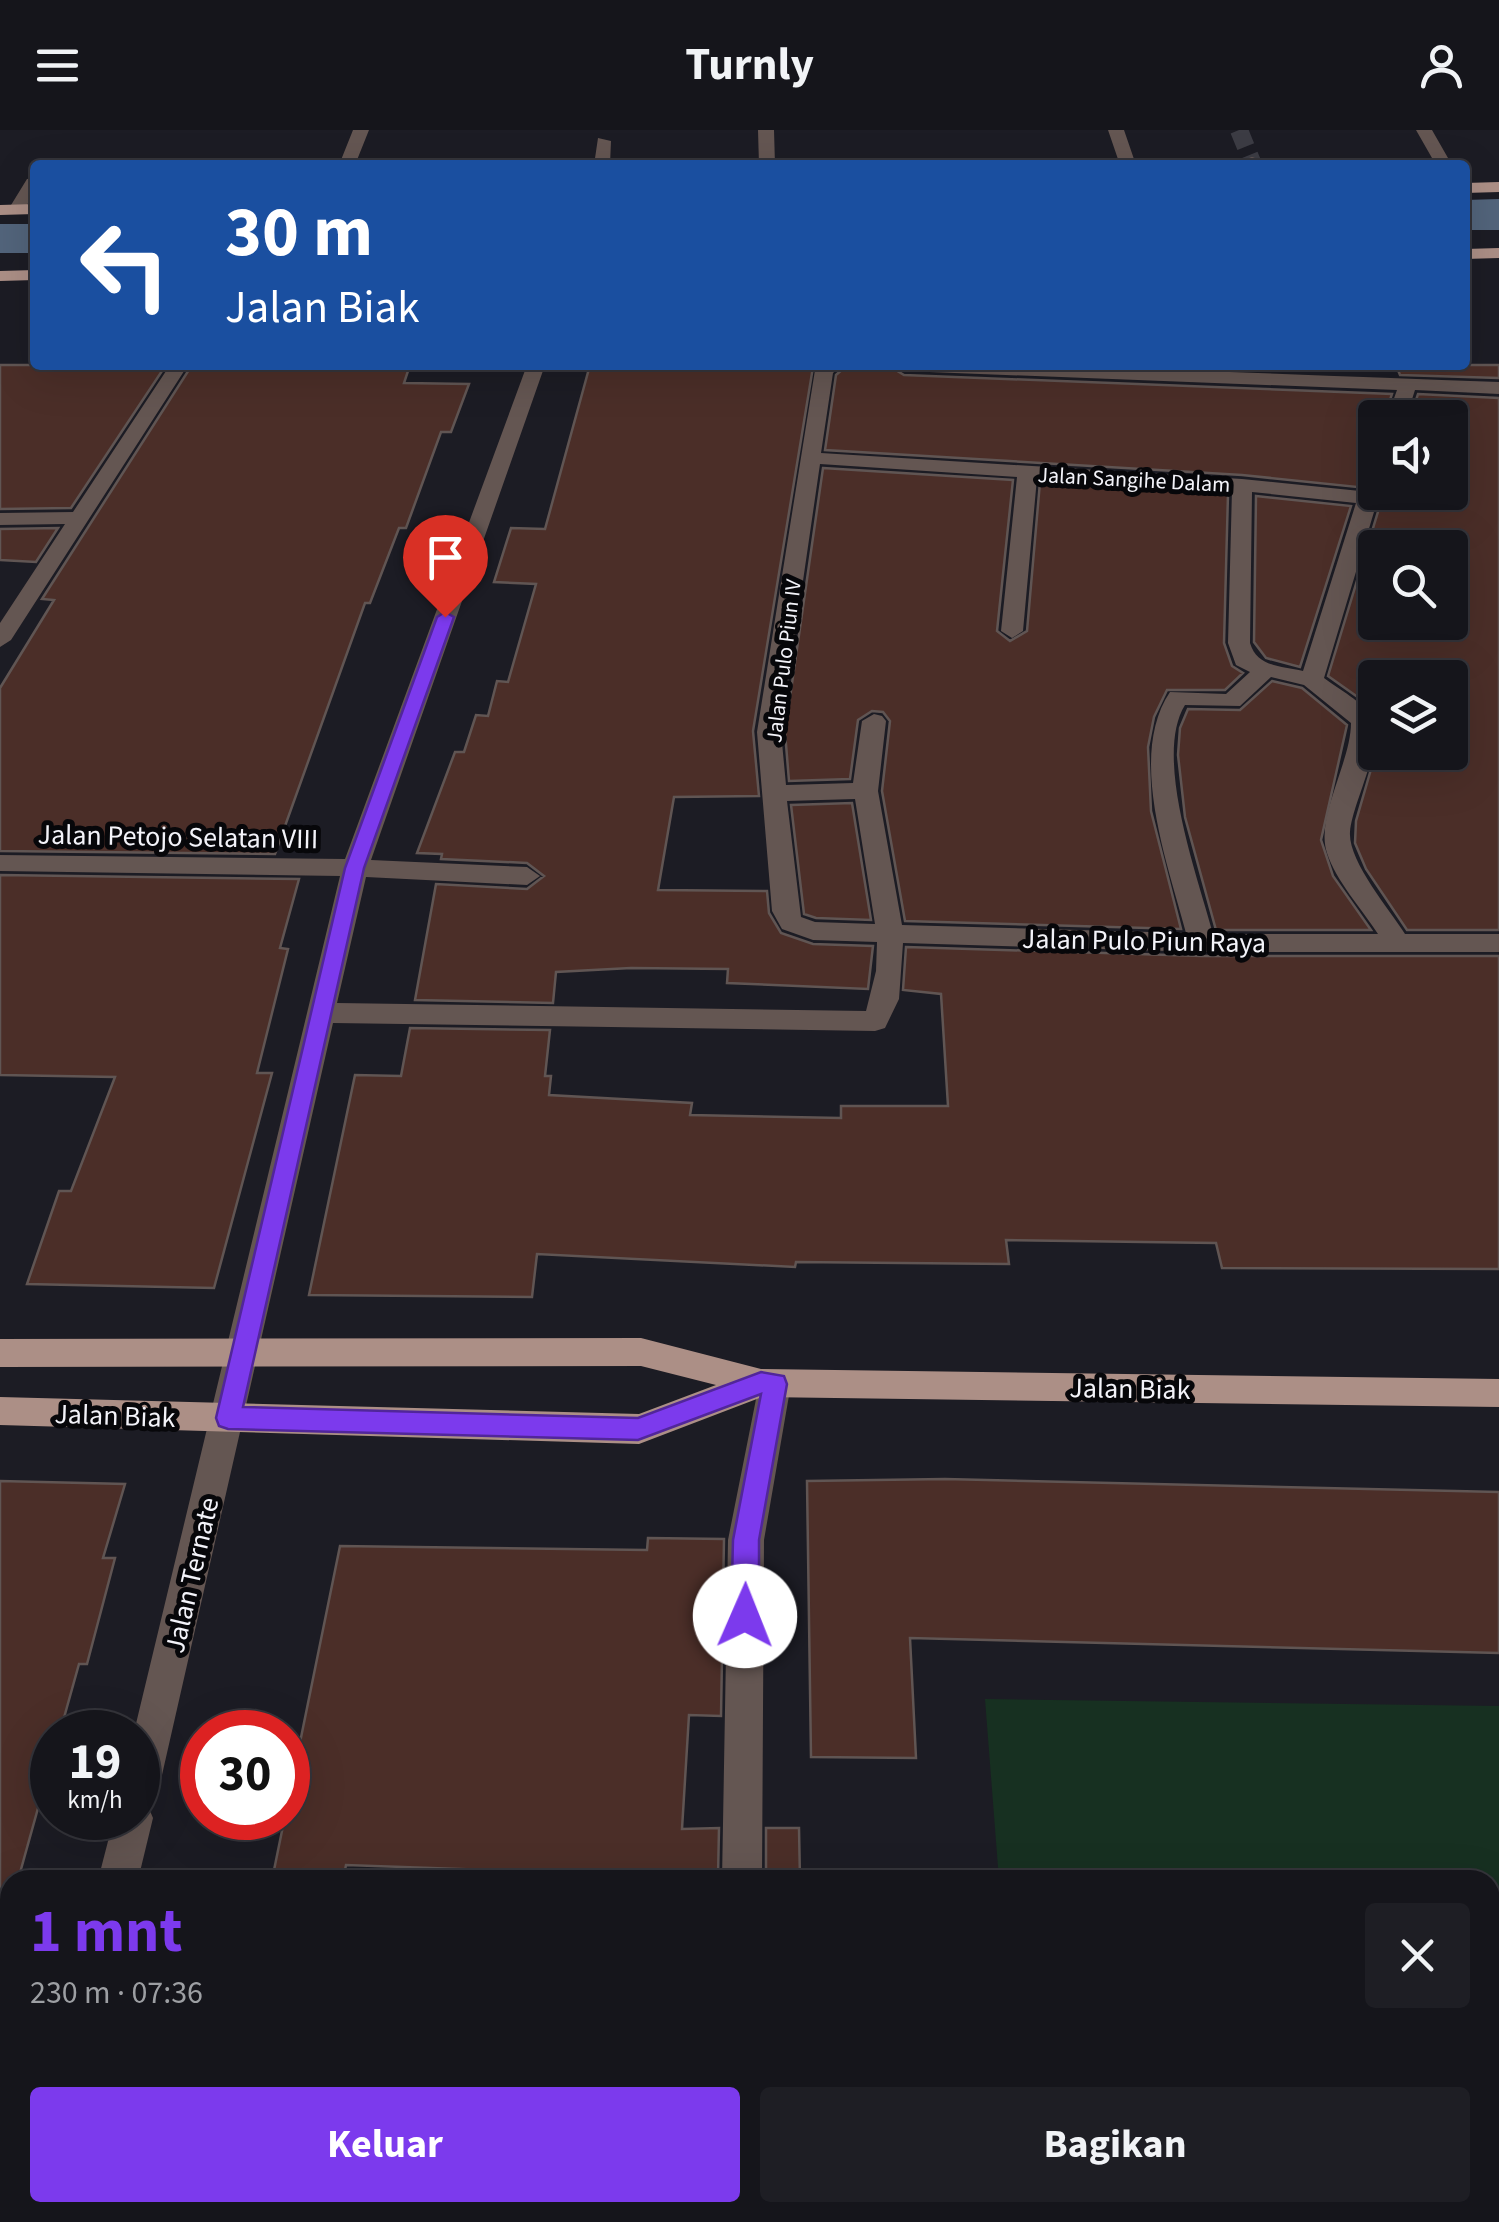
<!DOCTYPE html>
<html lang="id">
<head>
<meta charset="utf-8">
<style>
  :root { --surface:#15151b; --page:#1e1e24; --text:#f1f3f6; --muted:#9d9fa3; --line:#34343a; --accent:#7c3aed }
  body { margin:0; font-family:"Source Sans 3",sans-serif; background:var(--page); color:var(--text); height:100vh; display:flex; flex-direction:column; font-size:38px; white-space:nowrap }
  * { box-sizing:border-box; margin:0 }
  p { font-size:32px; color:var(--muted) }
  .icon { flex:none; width:55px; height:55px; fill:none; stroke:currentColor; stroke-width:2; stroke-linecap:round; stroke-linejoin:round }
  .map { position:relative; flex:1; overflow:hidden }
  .sheet { position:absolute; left:0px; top:1740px; width:1500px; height:352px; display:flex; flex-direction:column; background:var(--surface); border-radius:30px 30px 0 0; box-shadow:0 10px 40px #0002,0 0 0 2px var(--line) }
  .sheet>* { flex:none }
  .guide { position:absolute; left:30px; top:30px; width:1440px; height:210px; border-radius:10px; box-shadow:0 10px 40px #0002,0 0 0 2px var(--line); background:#1a4fa0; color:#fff; overflow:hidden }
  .tools { position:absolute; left:1358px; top:270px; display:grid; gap:20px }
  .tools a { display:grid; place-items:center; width:110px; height:110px; border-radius:10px; background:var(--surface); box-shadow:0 10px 40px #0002,0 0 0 2px var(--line); font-size:50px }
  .speed { position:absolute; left:30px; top:1580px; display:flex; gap:20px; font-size:50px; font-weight:700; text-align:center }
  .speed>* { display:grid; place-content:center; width:130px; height:130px; border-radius:50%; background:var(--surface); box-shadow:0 10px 40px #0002,0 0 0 2px var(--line); line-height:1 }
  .speed small { font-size:25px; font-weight:400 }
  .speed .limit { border:15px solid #d22; background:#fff; color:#111 }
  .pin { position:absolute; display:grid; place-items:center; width:85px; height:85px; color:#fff; margin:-102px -42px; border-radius:50% 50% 50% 0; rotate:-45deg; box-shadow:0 0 10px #0007 }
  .pin .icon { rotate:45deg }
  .me { position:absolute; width:110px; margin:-55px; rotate:1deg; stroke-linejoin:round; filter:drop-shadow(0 0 8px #0008) }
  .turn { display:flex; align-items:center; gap:35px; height:210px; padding:0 30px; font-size:45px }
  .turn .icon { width:130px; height:130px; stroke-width:2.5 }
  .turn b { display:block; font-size:70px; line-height:85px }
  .round { display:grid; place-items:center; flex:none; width:105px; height:105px; border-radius:10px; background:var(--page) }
  .headline { display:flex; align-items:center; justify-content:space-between; height:170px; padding:0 30px }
  h1 { font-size:60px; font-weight:700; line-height:75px; color:var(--accent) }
  .button { display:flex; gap:20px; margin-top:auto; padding:20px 30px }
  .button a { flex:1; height:115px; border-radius:10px; background:var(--accent); color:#fff; font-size:40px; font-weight:700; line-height:115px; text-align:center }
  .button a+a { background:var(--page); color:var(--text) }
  header { display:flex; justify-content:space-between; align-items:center; height:130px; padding:0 30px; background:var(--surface); font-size:45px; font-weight:700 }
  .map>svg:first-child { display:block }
</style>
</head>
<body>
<header><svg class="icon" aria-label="menu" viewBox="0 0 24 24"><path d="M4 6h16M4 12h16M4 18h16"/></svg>Turnly<svg class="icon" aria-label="person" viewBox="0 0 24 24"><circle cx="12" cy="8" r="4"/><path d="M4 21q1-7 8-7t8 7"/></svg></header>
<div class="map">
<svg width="1499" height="2092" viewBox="0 0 1499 2092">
  <rect width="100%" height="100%" fill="#1c1c24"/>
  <!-- green -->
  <path fill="#173021" d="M 985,1569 L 1499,1576 L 1499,2092 L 1023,2092 L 1023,2083 L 1490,2082 L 1490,1750 L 999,1750 Z"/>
  <!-- water -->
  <path fill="#52647b" d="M 1499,69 L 1499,100 L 1465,100 L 1465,70 Z
    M 0,94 L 35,94 L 35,123 L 0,123 Z"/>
  <!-- building -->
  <path fill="#4b2e28" stroke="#605553" stroke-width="2.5" fill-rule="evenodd" d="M 0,235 L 166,235 L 71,378 L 0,379 Z
    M 192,235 L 410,235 L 404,253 L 469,254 L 451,302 L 441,302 L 406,398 L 399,398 L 370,473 L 365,473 L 275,724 L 0,721 L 0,558 L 54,470 L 42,469 Z
    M 590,235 L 813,237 L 753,601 L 759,666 L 674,667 L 658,760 L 767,761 L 769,783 L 781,803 L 813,814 L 873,816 L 868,859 L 727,853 L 728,839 L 631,838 L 556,842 L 553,873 L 415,870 L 436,754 L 527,759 L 544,746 L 527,733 L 441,729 L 442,724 L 417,723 L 455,622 L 464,622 L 476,585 L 488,586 L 497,551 L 508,552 L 536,454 L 494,452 L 511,398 L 545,399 Z
    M 1396,235 L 1499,235 L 1499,248 L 1400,245 Z
    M 844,238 L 894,239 L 904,245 L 1392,264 L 1384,288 L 1375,288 L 1375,334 L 1363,341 L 1357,357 L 1242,345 L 825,320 L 836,245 Z
    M 1418,264 L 1499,268 L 1499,800 L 1407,800 L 1366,739 L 1355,713 L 1356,691 L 1376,622 L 1450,622 L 1450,548 L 1375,548 L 1375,586 L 1359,568 L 1328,546 L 1384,362 L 1450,362 L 1450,288 L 1410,288 ZM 1375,418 L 1450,418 L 1450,492 L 1375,492 Z
    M 823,338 L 1013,350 L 997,501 L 1010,511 L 1027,501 L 1040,352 L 1228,364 L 1224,513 L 1232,536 L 1243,543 L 1225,560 L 1167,560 L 1154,587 L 1148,617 L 1151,681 L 1181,799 L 905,791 L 882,661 L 890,591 L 883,582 L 872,581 L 858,590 L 850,649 L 789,651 L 785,602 Z
    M 1256,366 L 1351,376 L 1300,537 L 1266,528 L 1254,512 Z
    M 58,398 L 36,432 L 0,430 L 0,399 Z
    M 1272,551 L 1302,558 L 1347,595 L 1321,710 L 1333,746 L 1371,800 L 1216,800 L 1185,687 L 1178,625 L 1180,598 L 1188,579 L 1240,580 Z
    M 852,673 L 871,790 L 816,788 L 804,784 L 791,675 Z
    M 0,745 L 299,749 L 280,818 L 288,819 L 257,943 L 272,943 L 214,1158 L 27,1154 L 59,1061 L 71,1061 L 115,947 L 0,945 Z
    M 906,817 L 1202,826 L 1499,826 L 1499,1139 L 1222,1138 L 1216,1113 L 1006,1110 L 1009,1134 L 796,1132 L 795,1137 L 537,1124 L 532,1167 L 309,1165 L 355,945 L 401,946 L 410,898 L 550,900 L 545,946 L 551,946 L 549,965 L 692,973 L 690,985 L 841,988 L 841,976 L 948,976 L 941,864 L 903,860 Z
    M 945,1349 L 1499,1362 L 1499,1523 L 910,1508 L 916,1628 L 811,1627 L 807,1351 Z
    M 0,1351 L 125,1354 L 103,1428 L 115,1428 L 87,1534 L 79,1534 L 60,1602 L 52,1602 L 52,1628 L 18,1750 L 10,1750 L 10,1763 L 0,1761 Z
    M 648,1408 L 724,1409 L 721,1586 L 689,1585 L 682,1699 L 719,1698 L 718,1748 L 346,1735 L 343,1750 L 272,1750 L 340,1416 L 647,1420 Z
    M 766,1698 L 799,1698 L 800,1750 L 766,1749 Z"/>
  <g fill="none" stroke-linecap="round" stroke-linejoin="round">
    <!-- minor-tunnel -->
    <path stroke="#3c3c44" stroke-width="18" stroke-dasharray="18 9" stroke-linecap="butt" d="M 1239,0 L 1252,32"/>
    <!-- minor -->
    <path fill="#645652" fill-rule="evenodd" d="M 353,0 L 369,0 L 355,35 L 339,35 Z
      M 758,0 L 774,0 L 775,35 L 759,35 Z
      M 1108,0 L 1124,0 L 1136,35 L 1120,35 Z
      M 1416,0 L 1432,0 L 1452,35 L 1436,35 Z
      M 598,8 L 611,11 L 610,35 L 594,35 Z
      M 1252,27 L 1258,29 L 1261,35 L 1245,35 L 1246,29 Z
      M 732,29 L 739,35 L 721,35 Z
      M 35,48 L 35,62 L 22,83 L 10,83 L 8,80 L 27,49 Z
      M 170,235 L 188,235 L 11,510 L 0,517 L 0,493 L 65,394 L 0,395 L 0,383 L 73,382 Z
      M 527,235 L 545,235 L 371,730 L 527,737 L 540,746 L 527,755 L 366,747 L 337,873 L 866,881 L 876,841 L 877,812 L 813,810 L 782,799 L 772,781 L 757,602 L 815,240 L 819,235 L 842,235 L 833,243 L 821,323 L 1242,349 L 1360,361 L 1365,344 L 1375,338 L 1375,362 L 1380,362 L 1324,548 C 1340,560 1362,571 1372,588 C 1386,612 1352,673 1350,702 C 1348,731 1389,779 1405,804 L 1499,804 L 1499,822 L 1202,822 L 903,813 L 899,869 L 885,898 L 875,901 L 333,893 L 157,1667 L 150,1681 L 153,1688 L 138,1750 L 98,1750 L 114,1688 L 138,1688 L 138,1602 L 134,1602 L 340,746 L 0,741 L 0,725 L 345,729 ZM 820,334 L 1017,347 L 1001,501 L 1012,508 L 1023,501 L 1037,348 L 1232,360 L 1228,513 L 1236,535 L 1250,542 L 1226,564 L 1170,562 C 1127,626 1168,734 1186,803 L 902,795 L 878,661 L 886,591 L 882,586 L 874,584 L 862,591 L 853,653 L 786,655 L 781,602 ZM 1252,362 L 1356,373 L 1303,541 C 1281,536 1257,537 1250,513 ZM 1271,547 L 1304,555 L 1351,593 C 1351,632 1315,688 1327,723 C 1336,751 1362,779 1378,804 L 1213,804 C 1198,747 1153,627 1185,575 L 1240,576 ZM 855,669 L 875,794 L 815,792 L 801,787 L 787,671 Z
      M 895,235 C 1096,235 1299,245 1499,252 L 1499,264 L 1415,260 L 1406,288 L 1387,288 L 1397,260 L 904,241 Z
      M 775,1240 L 787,1244 L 791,1254 L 764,1410 L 762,1750 L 722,1750 L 728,1410 L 759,1254 L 763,1244 Z
      M 0,2008 L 10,2008 L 10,2052 L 0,2052 Z
      M 16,2082 L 60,2082 L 58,2092 L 14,2092 Z
      M 717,2082 L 761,2082 L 761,2092 L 717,2092 Z"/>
    <!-- major -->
    <path fill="#ac8f86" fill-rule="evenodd" d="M 1499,52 L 1499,62 L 1465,63 L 1465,53 Z
      M 35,74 L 35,84 L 0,85 L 0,75 Z
      M 1499,118 L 1499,128 L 1465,129 L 1465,119 Z
      M 35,140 L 35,150 L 0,151 L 0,141 Z
      M 641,1208 L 761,1239 L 1499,1249 L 1499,1277 L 762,1267 L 639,1314 L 0,1295 L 0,1267 L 639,1284 L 716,1255 L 641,1236 L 0,1237 L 0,1209 Z"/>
  </g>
  <!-- route -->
  <path fill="#7c3aed" stroke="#51269a" stroke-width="2.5" d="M 445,482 L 454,487 L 364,738 L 243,1277 L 638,1288 L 761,1242 L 784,1246 L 787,1254 L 759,1410 L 759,1486 L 755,1495 L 745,1498 L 735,1495 L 731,1486 L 733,1410 L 761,1264 L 638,1310 L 228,1299 L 219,1296 L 216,1288 L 345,738 L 437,487 Z"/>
  <g text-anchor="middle" stroke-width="10" stroke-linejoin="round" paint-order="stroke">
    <!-- far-street labels -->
    <g font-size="22" fill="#f3f3f9" stroke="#07070a">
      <text transform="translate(1134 349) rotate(3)" y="8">Jalan Sangihe Dalam</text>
      <text transform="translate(783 531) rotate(-83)" y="8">Jalan Pulo Piun IV</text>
    </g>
    <!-- street labels -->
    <g font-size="28" fill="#f3f3f9" stroke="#07070a">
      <text transform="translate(178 706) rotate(1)" y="10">Jalan Petojo Selatan VIII</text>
      <text transform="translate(1144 810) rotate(1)" y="10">Jalan Pulo Piun Raya</text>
      <text transform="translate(1130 1258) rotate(1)" y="10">Jalan Biak</text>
      <text transform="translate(115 1285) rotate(2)" y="10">Jalan Biak</text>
      <text transform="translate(191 1445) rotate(-77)" y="10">Jalan Ternate</text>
    </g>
  </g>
</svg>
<div class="tools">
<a><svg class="icon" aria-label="sound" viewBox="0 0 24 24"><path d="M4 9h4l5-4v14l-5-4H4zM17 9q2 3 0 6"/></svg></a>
<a><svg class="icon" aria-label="search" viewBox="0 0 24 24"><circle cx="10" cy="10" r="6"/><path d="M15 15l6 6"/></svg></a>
<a><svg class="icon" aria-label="layers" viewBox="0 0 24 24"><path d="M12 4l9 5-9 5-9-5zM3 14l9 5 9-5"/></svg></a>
</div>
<div class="speed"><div>19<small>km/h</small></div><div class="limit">30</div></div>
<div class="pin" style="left:445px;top:487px;background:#d93025"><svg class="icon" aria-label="arrive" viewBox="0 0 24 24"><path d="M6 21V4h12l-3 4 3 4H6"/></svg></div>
<svg class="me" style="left:745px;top:1486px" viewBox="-20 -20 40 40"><circle r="19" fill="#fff"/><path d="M0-13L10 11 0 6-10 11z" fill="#7c3aed"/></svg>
<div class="guide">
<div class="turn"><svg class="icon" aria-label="left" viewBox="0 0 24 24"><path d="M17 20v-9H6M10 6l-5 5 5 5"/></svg><div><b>30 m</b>Jalan Biak</div></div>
</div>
<section class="sheet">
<div class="headline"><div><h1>1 mnt</h1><p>230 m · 07:36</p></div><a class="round"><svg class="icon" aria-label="close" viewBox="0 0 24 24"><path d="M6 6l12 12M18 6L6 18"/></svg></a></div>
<div class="button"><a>Keluar</a><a>Bagikan</a></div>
</section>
</div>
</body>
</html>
